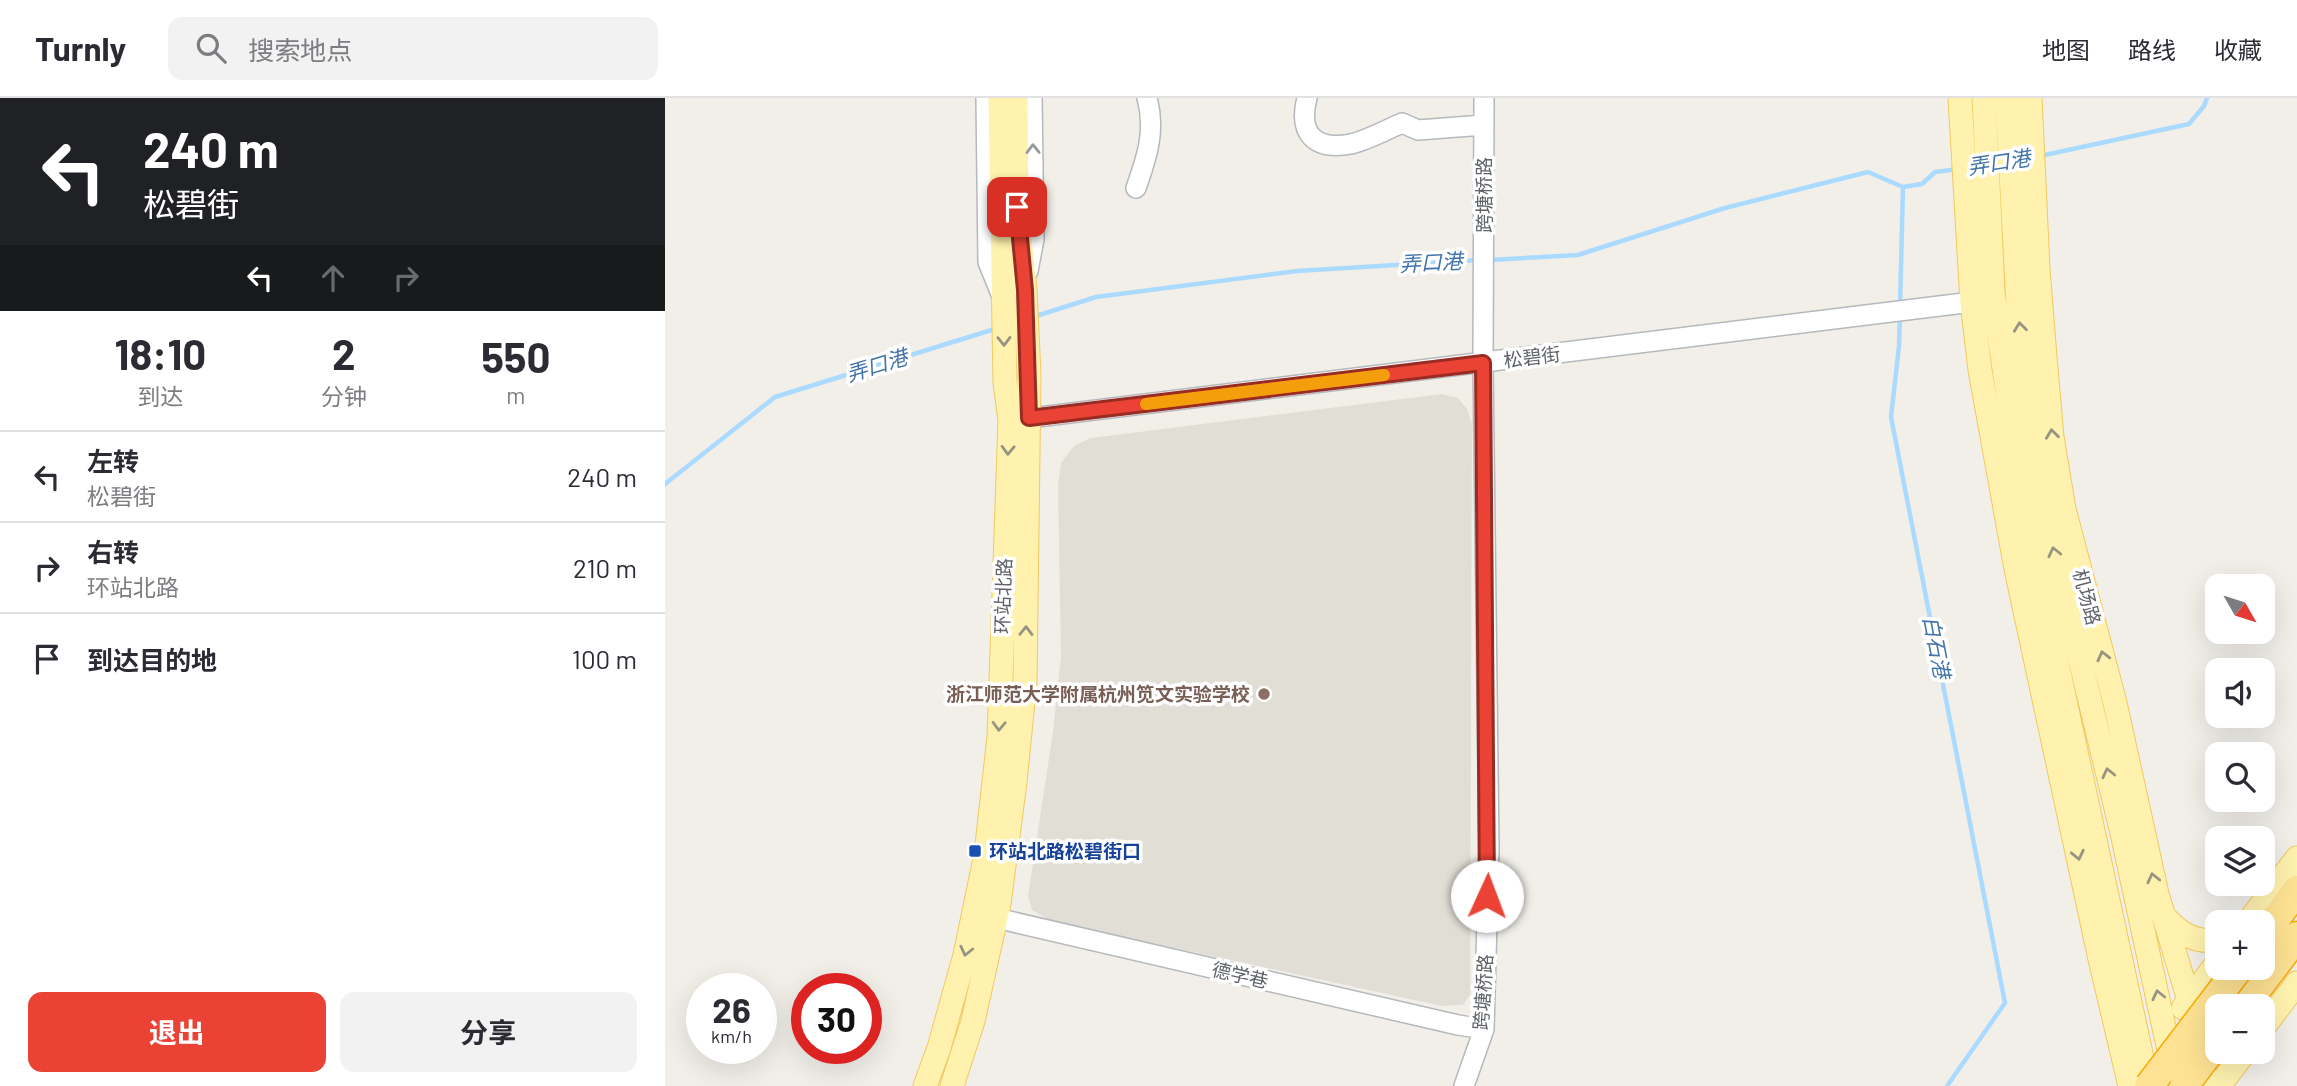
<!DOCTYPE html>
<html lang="zh">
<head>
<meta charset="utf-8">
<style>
  :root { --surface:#fff; --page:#f2f2f3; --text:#2b2b33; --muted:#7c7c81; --line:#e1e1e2; --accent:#ea4335 }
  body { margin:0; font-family:Barlow,"Noto Sans SC",sans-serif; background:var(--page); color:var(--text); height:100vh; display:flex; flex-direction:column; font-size:26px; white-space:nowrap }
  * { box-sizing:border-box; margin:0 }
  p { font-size:23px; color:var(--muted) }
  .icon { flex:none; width:38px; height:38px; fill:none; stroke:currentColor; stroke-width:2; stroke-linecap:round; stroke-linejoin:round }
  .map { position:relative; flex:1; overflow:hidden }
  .side { display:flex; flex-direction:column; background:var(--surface); width:665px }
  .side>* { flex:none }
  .hud { background:#202124; color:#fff; overflow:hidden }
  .needle { width:46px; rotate:129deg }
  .fabs { position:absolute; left:1540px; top:476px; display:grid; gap:14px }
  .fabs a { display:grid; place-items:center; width:70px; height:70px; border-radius:14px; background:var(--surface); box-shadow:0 7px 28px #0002; font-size:35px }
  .speed { position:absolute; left:21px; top:875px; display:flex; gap:14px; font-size:35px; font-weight:700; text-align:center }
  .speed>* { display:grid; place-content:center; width:91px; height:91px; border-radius:50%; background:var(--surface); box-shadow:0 7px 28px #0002; line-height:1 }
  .speed small { font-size:18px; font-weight:400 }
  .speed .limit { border:10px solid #d22; background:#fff; color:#111 }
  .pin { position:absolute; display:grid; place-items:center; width:60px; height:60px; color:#fff; margin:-30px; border-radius:14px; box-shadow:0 4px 10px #0006 }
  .me { position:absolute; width:77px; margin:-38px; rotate:2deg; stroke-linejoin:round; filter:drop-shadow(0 0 5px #0008) }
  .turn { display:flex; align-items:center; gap:24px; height:147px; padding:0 28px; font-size:32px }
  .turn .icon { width:91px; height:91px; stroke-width:2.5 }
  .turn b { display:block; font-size:49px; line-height:60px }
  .lanes { display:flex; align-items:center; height:66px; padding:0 28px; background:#0003; justify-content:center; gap:35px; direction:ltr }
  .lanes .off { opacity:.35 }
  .eta { display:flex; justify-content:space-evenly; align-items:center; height:119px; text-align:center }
  .eta b { font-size:42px; font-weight:700; line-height:49px }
  .primary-button { display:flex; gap:14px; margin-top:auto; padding:14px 28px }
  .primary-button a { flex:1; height:80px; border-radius:14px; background:var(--accent); color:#fff; font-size:28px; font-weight:700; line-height:80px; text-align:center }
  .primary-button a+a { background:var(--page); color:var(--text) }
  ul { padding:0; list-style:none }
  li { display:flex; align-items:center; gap:21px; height:91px; padding:0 28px; border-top:2px solid var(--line) }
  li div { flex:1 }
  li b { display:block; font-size:26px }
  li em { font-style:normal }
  header { display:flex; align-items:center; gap:42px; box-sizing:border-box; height:98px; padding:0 35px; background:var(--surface); border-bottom:2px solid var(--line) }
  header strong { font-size:33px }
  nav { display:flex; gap:38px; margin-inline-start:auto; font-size:24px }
  .search { width:490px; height:63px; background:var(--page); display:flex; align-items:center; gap:18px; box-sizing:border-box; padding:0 24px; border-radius:14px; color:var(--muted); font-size:26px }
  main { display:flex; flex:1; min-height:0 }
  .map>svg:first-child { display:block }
</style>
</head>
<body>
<header>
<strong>Turnly</strong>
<div class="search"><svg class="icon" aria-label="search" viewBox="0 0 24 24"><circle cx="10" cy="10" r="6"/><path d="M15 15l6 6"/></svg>搜索地点</div>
<nav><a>地图</a><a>路线</a><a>收藏</a></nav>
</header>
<main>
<section class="side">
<div class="hud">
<div class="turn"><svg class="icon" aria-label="left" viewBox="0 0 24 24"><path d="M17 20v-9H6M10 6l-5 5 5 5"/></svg><div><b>240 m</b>松碧街</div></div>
<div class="lanes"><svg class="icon" aria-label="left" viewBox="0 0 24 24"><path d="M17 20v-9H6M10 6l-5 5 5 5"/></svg><svg class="icon off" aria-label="ahead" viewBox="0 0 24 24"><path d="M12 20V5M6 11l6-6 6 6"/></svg><svg class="icon off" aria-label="right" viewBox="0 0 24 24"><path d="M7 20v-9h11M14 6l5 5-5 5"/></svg></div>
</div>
<div class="eta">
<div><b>18:10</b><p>到达</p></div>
<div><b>2</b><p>分钟</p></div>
<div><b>550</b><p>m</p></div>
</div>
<ul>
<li><svg class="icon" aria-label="left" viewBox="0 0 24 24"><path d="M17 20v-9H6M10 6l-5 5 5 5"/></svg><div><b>左转</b><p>松碧街</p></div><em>240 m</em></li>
<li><svg class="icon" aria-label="right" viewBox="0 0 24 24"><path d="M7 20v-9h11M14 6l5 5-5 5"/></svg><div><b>右转</b><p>环站北路</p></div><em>210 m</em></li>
<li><svg class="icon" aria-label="arrive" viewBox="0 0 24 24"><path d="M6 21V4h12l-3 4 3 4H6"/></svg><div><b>到达目的地</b></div><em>100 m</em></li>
</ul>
<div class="primary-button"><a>退出</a><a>分享</a></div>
</section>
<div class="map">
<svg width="1632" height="988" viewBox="0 0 1632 988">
  <rect width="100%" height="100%" fill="#f1efe8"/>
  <!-- education -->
  <path fill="#e1ded6" d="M 777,296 L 793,300 L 802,311 L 807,327 L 805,897 L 798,907 L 777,908 L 386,823 L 367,812 L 363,798 L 388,634 L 396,558 L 393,387 L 396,365 L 409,348 L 426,340 Z"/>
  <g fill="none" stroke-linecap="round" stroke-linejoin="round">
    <!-- stream -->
    <path stroke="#aadaff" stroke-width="4.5" d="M 1375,58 L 1524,26 L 1539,8 L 1542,0
      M 825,162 L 913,157 L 1060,110 L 1203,74 L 1238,89 L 1257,86 L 1270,74 L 1294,71
      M 1235,208 L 1238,89
      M 1235,217 L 1234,248 L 1226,319 L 1340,905 L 1282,988
      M 368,219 L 431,199 L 632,173 L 813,162
      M 0,386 L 110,299 L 333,230"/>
    <!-- minor casing -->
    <g stroke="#b5b8bc" stroke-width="22">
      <path id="minor" d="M 321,0 L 323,164 L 336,196
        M 642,0 C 633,35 649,53 686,46 C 703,42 721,32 737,25 L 753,32 L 819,27
        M 471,90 C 482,59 491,32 482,0
        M 363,173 L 369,141 L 367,0
        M 349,322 L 1307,204
        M 331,820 L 793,927 L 819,931
        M 799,988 L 819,931 L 824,751 L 818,265 L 819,0"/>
    </g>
    <!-- major casing -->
    <g stroke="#f2c960" stroke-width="25">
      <path id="major" d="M 1295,0 L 1307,204 L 1315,272 L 1351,471 L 1435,861 L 1465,988
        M 1319,0 L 1328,195 L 1362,426 L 1483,988
        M 1342,0 L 1353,207 L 1366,318 L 1387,446 L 1457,735 L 1508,971
        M 1365,0 L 1373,171 L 1380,259 L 1387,339 L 1399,411 L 1450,605 L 1492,796 L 1524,902 L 1542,988
        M 1499,818 C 1514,835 1529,845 1552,842
        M 1583,824 L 1632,760
        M 1518,910 L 1552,865
        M 1598,930 L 1632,885
        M 260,988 L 274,950 L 300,857 L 321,756 L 334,639 L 345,322 L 340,284 L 335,0
        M 287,988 L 308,923 L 334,806 L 350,684 L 360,584 L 364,277 L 360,192 L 352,109 L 351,0
        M 1554,988 L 1580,954"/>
    </g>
    <!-- highway casing -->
    <g stroke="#f9ab00" stroke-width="31">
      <path id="highway" d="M 1598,838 L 1632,792
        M 1579,908 L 1632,838"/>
    </g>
    <!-- minor -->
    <use href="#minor" stroke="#fff" stroke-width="19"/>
    <!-- major -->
    <use href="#major" stroke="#fff2af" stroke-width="23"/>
    <!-- highway -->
    <use href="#highway" stroke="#fde293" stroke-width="28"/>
    <!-- highway-bridge casing -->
    <g stroke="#f9ab00" stroke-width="31" stroke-linecap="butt">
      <path id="highway-bridge" d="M 1484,988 L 1574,870
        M 1519,988 L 1552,944"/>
    </g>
    <!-- highway-bridge -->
    <use href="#highway-bridge" stroke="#fde293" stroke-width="28"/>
  </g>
  <!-- one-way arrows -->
  <defs><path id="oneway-chevron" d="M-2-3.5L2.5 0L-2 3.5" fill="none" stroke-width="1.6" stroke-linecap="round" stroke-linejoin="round" transform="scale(1.75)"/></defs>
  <use stroke="#979a9d" href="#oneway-chevron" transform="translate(368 51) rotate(-91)"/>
  <g stroke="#979581">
    <use href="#oneway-chevron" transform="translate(1355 229) rotate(-97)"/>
    <use href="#oneway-chevron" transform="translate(339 243) rotate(89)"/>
    <use href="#oneway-chevron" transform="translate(1387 336) rotate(-97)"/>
    <use href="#oneway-chevron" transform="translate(343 352) rotate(92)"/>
    <use href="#oneway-chevron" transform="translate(1389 454) rotate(-103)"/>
    <use href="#oneway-chevron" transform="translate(361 533) rotate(-89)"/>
    <use href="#oneway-chevron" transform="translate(1438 558) rotate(-104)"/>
    <use href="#oneway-chevron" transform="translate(334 628) rotate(92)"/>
    <use href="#oneway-chevron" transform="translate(1443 675) rotate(-103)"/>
    <use href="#oneway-chevron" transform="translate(1413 757) rotate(78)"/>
    <use href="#oneway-chevron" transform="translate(1488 780) rotate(-103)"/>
    <use href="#oneway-chevron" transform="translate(301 853) rotate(103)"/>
    <use href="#oneway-chevron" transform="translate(1493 897) rotate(-103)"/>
  </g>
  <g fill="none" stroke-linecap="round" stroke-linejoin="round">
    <!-- route casing -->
    <g stroke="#982c22" stroke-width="18">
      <path id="route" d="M 352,109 L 360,192 L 364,320 L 818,265 L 822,798"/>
    </g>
    <!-- route -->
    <use href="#route" stroke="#ea4335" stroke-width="12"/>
    <!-- slow -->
    <path stroke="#f59e0b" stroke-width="12" d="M 481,306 L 719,277"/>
  </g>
  <!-- markers -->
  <circle fill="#8d6e63" stroke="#fff" stroke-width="2.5" cx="599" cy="596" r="7"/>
  <rect fill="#1a4fb4" stroke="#fff" stroke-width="2.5" x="303" y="746" width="14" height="14" rx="3.5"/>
  <g text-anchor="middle" stroke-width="7" stroke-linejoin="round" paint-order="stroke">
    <!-- street labels -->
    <g font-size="19" fill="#5f6368" stroke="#fff">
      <text transform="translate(819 97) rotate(-90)" y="7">跨塘桥路</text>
      <text transform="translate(867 259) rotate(-7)" y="7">松碧街</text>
      <text transform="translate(338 498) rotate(-88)" y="7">环站北路</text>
      <text transform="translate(1422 499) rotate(75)" y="7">机场路</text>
      <text transform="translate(575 877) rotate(13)" y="7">德学巷</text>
      <text transform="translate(818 894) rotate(-86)" y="7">跨塘桥路</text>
    </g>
    <!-- education labels -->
    <g font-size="19" font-weight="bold" fill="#785e54" stroke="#fff" text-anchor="end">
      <text x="585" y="603">浙江师范大学附属杭州笕文实验学校</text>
    </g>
    <!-- transit labels -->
    <g font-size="19" font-weight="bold" fill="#164399" stroke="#fff" text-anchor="start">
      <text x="324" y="760">环站北路松碧街口</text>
    </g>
    <!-- water labels -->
    <g font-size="21" font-style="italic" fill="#4174aa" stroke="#fff">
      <text transform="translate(1334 65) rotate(-9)" y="7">弄口港</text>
      <text transform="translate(766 165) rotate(-3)" y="7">弄口港</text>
      <text transform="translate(212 268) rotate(-17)" y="7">弄口港</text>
      <text transform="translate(1271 549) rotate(79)" y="7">白石港</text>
    </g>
  </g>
</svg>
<div class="fabs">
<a><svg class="needle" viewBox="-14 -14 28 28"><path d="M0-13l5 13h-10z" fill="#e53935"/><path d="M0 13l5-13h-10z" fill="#7c7c81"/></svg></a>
<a><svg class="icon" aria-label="sound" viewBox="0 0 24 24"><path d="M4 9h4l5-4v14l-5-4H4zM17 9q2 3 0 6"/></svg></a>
<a><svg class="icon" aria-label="search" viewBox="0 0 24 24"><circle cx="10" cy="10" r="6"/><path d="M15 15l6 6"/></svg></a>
<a><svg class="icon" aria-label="layers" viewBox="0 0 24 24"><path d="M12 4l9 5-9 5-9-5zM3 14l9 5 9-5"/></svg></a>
<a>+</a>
<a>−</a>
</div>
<div class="speed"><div>26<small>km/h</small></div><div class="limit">30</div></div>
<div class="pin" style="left:352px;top:109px;background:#d93025"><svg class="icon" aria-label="arrive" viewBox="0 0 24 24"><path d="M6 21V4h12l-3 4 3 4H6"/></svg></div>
<svg class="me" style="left:822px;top:798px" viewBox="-20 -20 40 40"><circle r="19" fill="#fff"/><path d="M0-13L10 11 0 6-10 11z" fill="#ea4335"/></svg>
</div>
</main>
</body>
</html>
